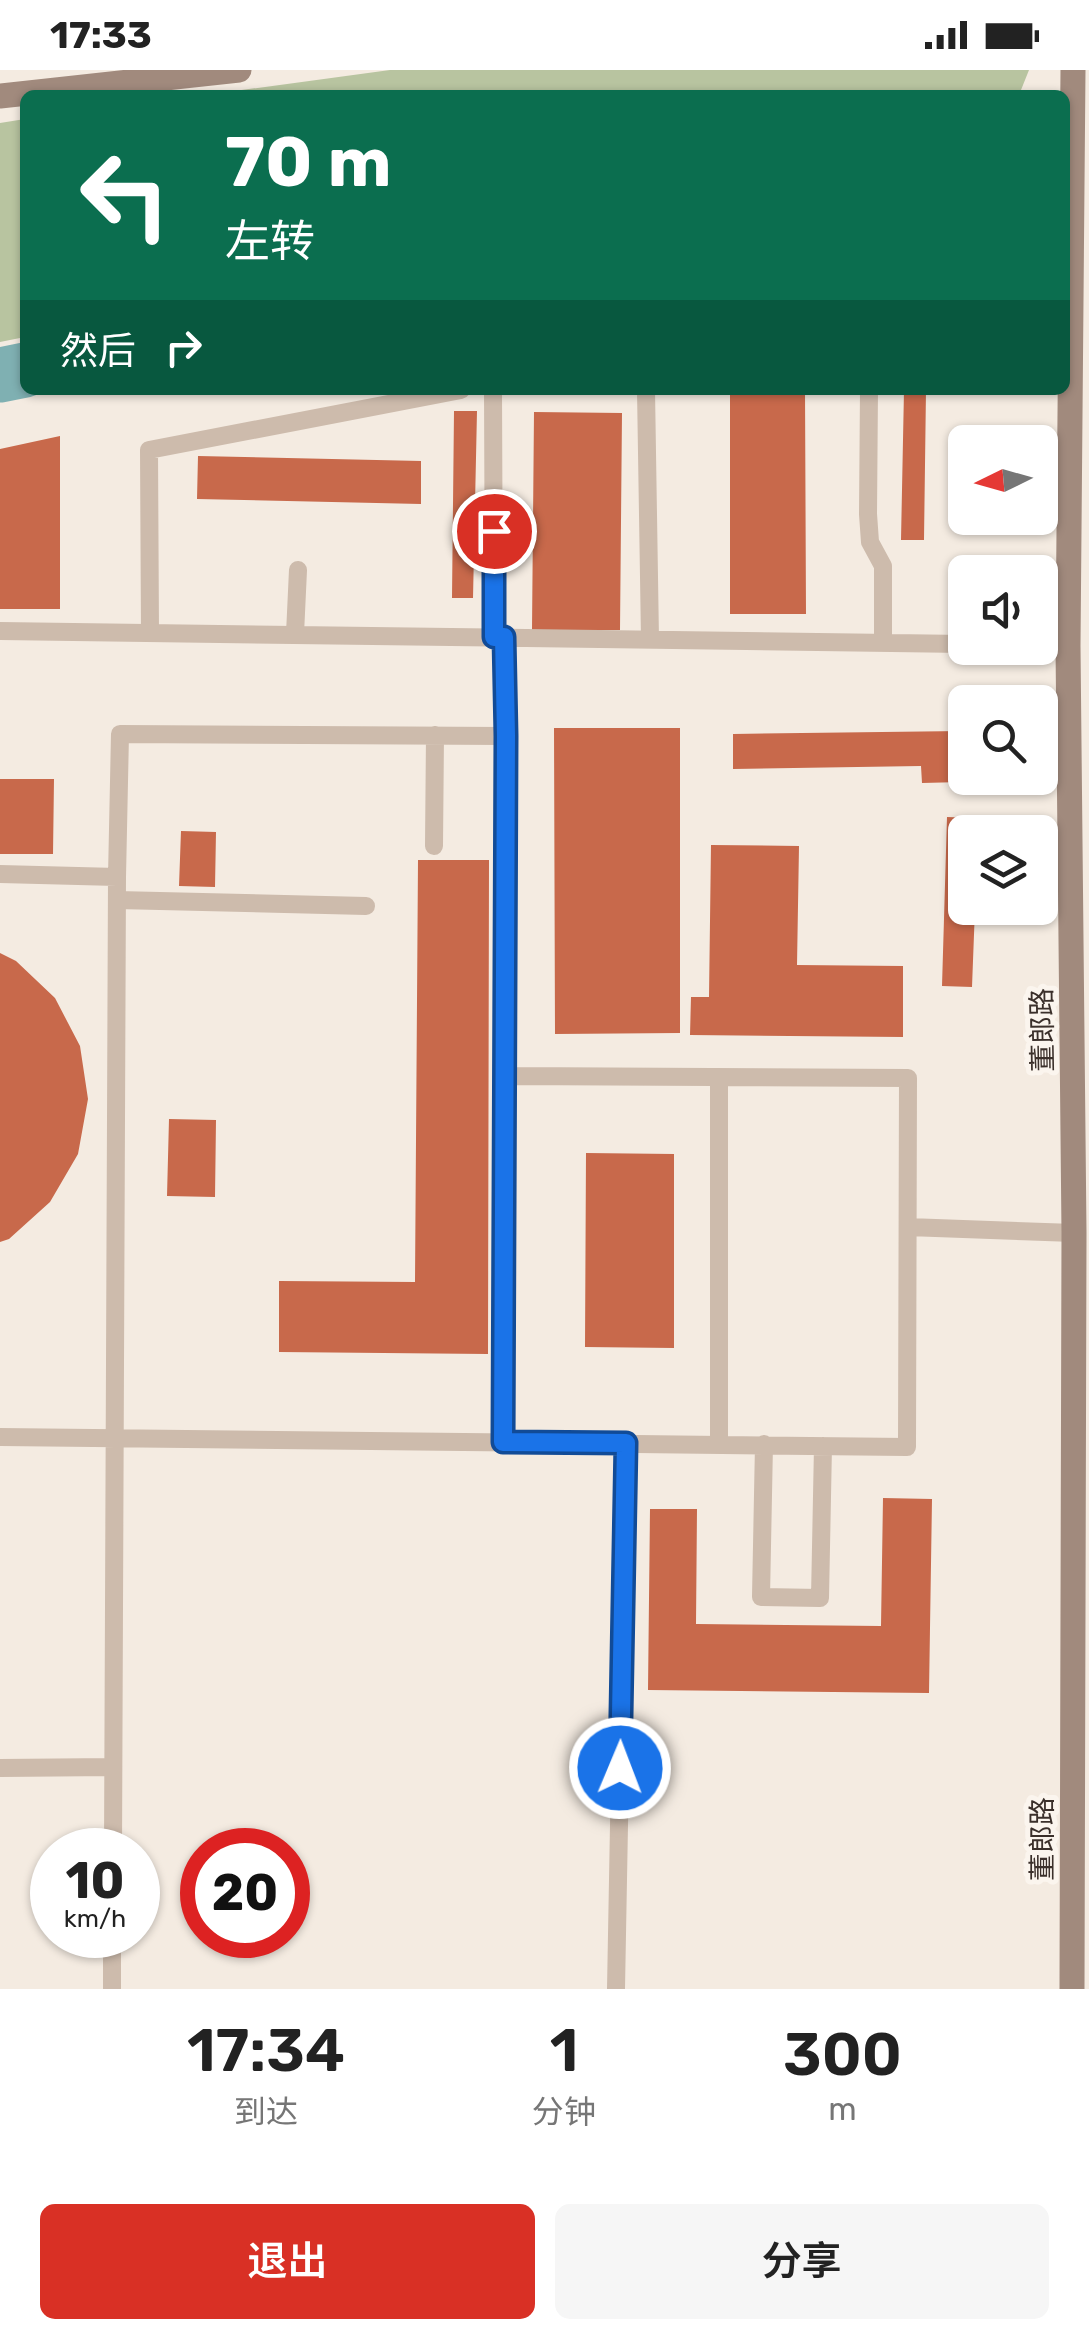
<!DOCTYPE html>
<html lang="zh">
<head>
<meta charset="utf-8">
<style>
  :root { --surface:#fff; --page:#f6f6f6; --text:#222; --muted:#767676; --accent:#d93025 }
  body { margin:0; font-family:Rubik,"Noto Sans SC",sans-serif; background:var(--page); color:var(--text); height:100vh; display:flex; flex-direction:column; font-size:38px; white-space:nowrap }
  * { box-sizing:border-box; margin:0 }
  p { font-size:32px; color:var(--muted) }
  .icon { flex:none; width:55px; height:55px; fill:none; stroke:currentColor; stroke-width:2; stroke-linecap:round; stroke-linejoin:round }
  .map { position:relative; height:1919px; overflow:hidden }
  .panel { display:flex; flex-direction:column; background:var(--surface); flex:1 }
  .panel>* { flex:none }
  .top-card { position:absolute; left:20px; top:20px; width:1050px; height:305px; border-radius:15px; box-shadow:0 2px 8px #0004; background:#0b6e4f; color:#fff; overflow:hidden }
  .needle { width:65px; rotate:265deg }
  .buttons { position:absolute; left:948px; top:355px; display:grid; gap:20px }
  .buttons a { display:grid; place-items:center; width:110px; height:110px; border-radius:15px; background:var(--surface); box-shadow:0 2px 8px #0004; font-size:50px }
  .speed { position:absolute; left:30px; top:1758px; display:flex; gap:20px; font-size:50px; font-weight:700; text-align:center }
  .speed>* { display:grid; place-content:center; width:130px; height:130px; border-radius:50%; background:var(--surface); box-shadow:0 2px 8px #0004; line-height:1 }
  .speed small { font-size:25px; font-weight:400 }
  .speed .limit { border:15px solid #d22; background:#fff; color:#111 }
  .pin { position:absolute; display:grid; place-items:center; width:85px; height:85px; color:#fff; margin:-42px; border:5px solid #fff; border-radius:50%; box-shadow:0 2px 10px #0007 }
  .me { position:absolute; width:110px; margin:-55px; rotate:1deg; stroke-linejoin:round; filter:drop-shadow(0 0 8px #0008) }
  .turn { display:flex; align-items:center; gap:35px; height:210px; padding:0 40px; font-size:45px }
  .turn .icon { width:130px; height:130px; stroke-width:2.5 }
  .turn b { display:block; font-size:70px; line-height:85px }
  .then { display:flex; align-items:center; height:95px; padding:0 40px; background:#0003; gap:20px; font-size:38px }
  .eta { display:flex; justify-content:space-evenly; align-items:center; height:170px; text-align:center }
  .eta b { font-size:60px; font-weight:600; line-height:70px }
  .cta { display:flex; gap:20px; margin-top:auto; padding:20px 40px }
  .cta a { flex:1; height:115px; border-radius:15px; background:var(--accent); color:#fff; font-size:40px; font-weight:600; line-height:115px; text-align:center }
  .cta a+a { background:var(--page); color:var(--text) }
  .status { display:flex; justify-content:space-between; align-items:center; height:70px; padding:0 50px; background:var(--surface); direction:ltr }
  .status svg { height:28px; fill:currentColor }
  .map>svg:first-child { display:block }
</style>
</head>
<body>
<div class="status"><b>17:33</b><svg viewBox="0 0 49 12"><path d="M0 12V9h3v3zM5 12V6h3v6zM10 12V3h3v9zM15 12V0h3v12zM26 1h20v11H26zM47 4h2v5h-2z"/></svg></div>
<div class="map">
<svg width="1089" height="1919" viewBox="0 0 1089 1919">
  <rect width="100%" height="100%" fill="#f4ebe1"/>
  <!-- green -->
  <path fill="#b8c4a0" d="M 390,0 L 1029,0 L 1019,25 L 205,25 Z
    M 25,49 L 25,267 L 0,272 L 0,53 Z"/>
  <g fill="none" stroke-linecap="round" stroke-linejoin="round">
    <!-- river -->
    <path stroke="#7fb0b2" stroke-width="55" d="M 0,305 L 25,300"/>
  </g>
  <!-- building -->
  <path fill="#c8694b" d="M 730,320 L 805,320 L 806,544 L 730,544 Z
    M 904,320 L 926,320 L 924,470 L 901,470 Z
    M 454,341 L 477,341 L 473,528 L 452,528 Z
    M 534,342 L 622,343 L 620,560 L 532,560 Z
    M 60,366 L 60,539 L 0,539 L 0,379 Z
    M 198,386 L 421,391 L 421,434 L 197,429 Z
    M 965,500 L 965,560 L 950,560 L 949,501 Z
    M 554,658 L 680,658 L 680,963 L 555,964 Z
    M 962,661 L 962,712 L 922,713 L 921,696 L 733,699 L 733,664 Z
    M 0,709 L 54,709 L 53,784 L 0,784 Z
    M 947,747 L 977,748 L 977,762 L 965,762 L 965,838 L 975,838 L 972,917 L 942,916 Z
    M 181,761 L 216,762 L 215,817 L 179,816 Z
    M 711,775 L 799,776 L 797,895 L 903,896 L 903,967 L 690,965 L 691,927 L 709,927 Z
    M 418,790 L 489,790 L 488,1284 L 279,1282 L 279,1211 L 415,1212 Z
    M 0,883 L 16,891 L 55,928 L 80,976 L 88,1029 L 78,1084 L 50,1132 L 9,1169 L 0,1172 Z
    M 169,1049 L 216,1050 L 215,1127 L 167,1126 Z
    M 586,1083 L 674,1084 L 674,1278 L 585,1277 Z
    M 883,1428 L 932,1429 L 929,1623 L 648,1620 L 650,1439 L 697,1439 L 696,1554 L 881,1556 Z"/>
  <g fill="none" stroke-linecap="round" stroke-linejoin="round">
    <!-- lane -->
    <path stroke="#cdbbac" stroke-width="18" d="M 493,320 L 494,567
      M 646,320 L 650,569
      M 869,320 L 868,444 L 870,472 L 883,496 L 883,573
      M 0,561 L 965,574
      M 150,562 L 149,380 L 461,320
      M 295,564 L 298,500
      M 504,567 L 506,666
      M 1040,575 L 1068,576
      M 434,776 L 435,665
      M 0,804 L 117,807 L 120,664 L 506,666 L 504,1006 L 908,1008 L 907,1377 L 0,1367
      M 117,830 L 366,836
      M 719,1007 L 719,1374
      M 908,1157 L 1074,1163
      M 503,1372 L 504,1006
      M 764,1374 L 761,1527 L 820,1528 L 823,1376
      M 0,1698 L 113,1697
      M 113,1780 L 117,807
      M 112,1919 L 112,1865
      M 616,1919 L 626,1373"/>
    <!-- secondary -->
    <path stroke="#a18a7d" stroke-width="25" d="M 0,26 L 239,0
      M 1072,1919 L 1074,1163 L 1068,576 L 1073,0"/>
  </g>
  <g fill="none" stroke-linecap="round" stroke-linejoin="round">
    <!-- route casing -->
    <g stroke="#114b97" stroke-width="25">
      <path id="route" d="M 494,461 L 494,567 L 504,567 L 506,666 L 503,1372 L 626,1373 L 620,1698"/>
    </g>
    <!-- route -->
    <use href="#route" stroke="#1a73e8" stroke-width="18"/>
  </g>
  <g text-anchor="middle" stroke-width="10" stroke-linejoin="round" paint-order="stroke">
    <!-- street labels -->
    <g font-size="28" fill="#3b302b" stroke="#fbf5ee">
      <text transform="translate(1042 960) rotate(-91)" y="10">董郎路</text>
      <text transform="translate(1042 1769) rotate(-90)" y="10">董郎路</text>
    </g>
  </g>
</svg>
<div class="buttons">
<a><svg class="needle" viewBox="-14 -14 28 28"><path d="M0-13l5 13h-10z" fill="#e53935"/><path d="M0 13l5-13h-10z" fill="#767676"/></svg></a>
<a><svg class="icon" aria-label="sound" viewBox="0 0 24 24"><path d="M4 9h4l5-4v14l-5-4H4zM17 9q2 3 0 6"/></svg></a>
<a><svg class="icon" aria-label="search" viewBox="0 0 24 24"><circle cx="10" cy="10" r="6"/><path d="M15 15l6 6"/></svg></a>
<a><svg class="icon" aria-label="layers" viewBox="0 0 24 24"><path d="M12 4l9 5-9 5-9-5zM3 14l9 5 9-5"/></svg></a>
</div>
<div class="speed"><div>10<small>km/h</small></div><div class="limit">20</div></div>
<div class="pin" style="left:494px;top:461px;background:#d93025"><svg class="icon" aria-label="arrive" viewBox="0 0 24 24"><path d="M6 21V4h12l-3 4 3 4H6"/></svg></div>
<svg class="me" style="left:620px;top:1698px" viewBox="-20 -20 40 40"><circle r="17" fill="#1a73e8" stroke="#fff" stroke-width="3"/><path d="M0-11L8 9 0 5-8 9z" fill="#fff"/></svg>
<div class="top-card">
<div class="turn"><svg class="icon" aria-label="left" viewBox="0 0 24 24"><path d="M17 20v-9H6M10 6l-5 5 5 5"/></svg><div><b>70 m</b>左转</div></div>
<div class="then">然后<svg class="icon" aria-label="right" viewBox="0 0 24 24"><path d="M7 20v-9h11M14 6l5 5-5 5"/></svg></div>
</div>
</div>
<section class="panel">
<div class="eta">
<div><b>17:34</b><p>到达</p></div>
<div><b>1</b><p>分钟</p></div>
<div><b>300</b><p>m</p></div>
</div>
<div class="cta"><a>退出</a><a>分享</a></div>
</section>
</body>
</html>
